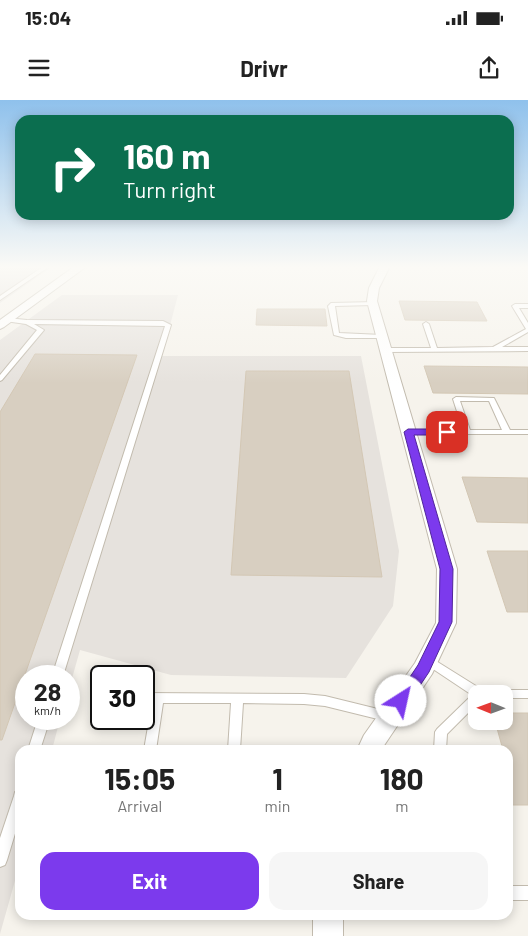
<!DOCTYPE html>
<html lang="en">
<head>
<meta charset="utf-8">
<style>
  :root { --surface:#fff; --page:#f6f6f6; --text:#222; --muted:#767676; --accent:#7c3aed }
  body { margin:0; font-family:Barlow,sans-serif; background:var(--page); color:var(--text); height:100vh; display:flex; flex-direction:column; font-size:19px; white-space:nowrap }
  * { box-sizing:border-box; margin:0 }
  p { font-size:16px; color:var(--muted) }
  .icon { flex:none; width:28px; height:28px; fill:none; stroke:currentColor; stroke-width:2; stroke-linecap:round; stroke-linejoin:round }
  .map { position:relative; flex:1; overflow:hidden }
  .details { position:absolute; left:15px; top:645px; width:498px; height:175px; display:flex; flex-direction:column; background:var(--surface); border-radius:15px; box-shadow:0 2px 12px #0003 }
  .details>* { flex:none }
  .top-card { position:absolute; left:15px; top:15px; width:499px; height:105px; border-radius:15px; box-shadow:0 2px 12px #0003; background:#0b6e4f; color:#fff; overflow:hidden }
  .needle { width:32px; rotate:271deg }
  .fabs { position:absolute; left:468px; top:585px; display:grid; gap:10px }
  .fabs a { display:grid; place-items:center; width:45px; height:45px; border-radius:10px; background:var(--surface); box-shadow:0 2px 12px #0003; font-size:25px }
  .speed { position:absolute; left:15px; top:565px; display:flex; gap:10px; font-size:25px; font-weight:700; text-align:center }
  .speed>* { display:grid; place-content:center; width:65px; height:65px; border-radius:50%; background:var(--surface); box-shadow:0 2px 12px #0003; line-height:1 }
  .speed small { font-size:12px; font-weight:400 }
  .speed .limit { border:2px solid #111; border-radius:8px; background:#fff; color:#111 }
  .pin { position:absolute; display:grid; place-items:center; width:42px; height:42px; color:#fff; margin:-21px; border-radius:10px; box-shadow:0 2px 8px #0006 }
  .me { position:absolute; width:55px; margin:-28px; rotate:35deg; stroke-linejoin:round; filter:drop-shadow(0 0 4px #0008) }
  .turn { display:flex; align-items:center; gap:18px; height:105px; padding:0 25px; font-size:22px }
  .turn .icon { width:65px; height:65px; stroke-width:2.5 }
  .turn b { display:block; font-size:35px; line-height:42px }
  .eta { display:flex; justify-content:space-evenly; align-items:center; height:85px; text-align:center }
  .eta b { font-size:30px; font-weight:700; line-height:35px }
  .button { display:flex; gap:10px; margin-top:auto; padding:10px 25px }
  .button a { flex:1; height:58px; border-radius:15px; background:var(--accent); color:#fff; font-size:20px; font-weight:700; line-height:58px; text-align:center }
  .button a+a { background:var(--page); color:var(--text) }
  .status { display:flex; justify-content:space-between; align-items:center; height:35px; padding:0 25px; background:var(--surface); direction:ltr }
  .status svg { height:14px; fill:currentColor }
  header { display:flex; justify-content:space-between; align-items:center; height:65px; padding:0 25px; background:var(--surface); font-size:22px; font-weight:700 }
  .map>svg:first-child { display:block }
</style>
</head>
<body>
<div class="status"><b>15:04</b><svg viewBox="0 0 49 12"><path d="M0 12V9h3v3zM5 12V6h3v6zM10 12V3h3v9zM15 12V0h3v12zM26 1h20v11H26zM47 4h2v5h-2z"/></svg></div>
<header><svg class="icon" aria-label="menu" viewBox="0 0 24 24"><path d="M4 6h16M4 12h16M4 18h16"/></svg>Drivr<svg class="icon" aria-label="share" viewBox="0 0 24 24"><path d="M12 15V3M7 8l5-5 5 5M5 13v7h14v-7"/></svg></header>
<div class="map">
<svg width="528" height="836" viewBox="0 0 528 836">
  <rect width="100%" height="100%" fill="#f6f3ec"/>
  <!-- industrial -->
  <path fill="#e6e2dd" d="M 0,166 L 53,166 L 0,203 Z
    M 62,195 L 178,195 L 162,256 L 361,256 L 399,451 L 393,506 L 346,578 L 171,575 L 80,550 L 69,589 L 69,576 L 26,576 L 26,619 L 60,619 L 52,650 L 20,650 L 20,763 L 0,834 L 0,240 Z"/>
  <!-- building -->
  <path fill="#d8cfc1" stroke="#d3c7b4" d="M 399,201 L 477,202 L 487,221 L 405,220 Z
    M 257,209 L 325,209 L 327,226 L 256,225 Z
    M 35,254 L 137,255 L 2,640 L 0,640 L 0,312 Z
    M 424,266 L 528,267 L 528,294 L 433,293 Z
    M 246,271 L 349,271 L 382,477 L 231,475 Z
    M 462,377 L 528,378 L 528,423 L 477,422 Z
    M 487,451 L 528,451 L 528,512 L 507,512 Z
    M 504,613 L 528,613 L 528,705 L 508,705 L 508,650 L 503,650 L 495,621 L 504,621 Z"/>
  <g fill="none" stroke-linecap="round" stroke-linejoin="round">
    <!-- service casing -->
    <g stroke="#c2bbae" stroke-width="2">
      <path id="service" d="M 44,166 L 50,166 L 0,200 L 0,196 Z
        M 375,202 L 376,203 L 373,205 L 335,206 L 339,233 L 382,235 L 384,236 L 384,238 L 346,238 L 334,235 L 328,206 L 331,203 Z
        M 515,204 L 528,204 L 528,208 L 519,208 L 528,223 L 528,232 L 502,247 L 528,247 L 528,251 L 386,252 L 383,250 L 386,248 L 431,248 L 423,224 L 426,222 L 429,224 L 437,248 L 493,247 L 526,229 L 512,206 Z
        M 7,218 L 27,220 L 163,221 L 171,225 L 63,576 L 52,576 L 165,226 L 34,224 L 44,230 L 2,280 L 0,281 L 0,275 L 37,230 L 26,224 L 5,221 L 5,219 Z
        M 456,297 L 494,298 L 510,330 L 528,330 L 528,334 L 405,334 L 404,332 L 408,330 L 463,330 L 453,299 ZM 460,301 L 489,301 L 502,330 L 470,330 Z
        M 428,556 L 484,591 L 486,594 L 476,594 L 476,605 L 447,634 L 446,650 L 434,650 L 435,632 L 437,629 L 472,595 L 424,563 L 423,560 L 424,557 Z
        M 504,590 L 528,590 L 528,598 L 504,598 L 504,594 L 498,594 L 500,591 Z
        M 144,593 L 304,594 L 325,596 L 390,612 L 394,614 L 396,617 L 394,620 L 390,622 L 325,606 L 304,604 L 243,603 L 240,650 L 228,650 L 231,603 L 163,603 L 156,650 L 144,650 L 152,603 L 144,602 Z
        M 38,619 L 50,619 L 40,650 L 28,650 Z
        M 20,690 L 20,717 L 7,760 L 5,765 L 0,767 L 0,738 L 14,696 L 15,692 Z
        M 508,786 L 528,786 L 528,800 L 508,800 Z"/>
    </g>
    <!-- minor casing -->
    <g stroke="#c2bbae" stroke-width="2">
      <path id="minor" d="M 75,166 L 87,166 L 4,227 L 0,229 L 0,220 Z
        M 380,166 L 390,166 L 379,188 L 377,201 L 457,469 L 456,523 L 432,574 L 381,650 L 357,650 L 364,635 L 415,563 L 436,523 L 437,469 L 367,201 L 369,188 Z
        M 313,815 L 343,815 L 343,836 L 313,836 Z"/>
    </g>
    <!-- service -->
    <use href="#service" fill="#fff" fill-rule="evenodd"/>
    <!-- minor -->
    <use href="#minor" fill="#fff" fill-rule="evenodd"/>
  </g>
  <!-- sky -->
  <linearGradient id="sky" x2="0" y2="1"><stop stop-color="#8fc1ec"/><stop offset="0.59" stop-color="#fbfaf6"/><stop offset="1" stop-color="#fbfaf6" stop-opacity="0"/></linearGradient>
  <rect width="528" height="283" fill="url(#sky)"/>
  <!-- route -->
  <path fill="#7c3aed" stroke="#51269a" d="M 408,329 L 447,329 L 452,332 L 447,335 L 414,335 L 453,469 L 452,522 L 429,572 L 407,605 L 401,607 L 396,605 L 394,601 L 418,565 L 439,522 L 440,469 L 404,332 Z"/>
</svg>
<div class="fabs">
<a><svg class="needle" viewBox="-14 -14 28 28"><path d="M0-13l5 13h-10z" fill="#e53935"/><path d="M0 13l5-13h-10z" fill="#767676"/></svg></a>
</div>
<div class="speed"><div>28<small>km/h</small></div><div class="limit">30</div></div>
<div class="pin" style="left:447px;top:332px;background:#d93025"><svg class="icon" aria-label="arrive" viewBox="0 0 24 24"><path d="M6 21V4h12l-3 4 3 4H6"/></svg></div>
<svg class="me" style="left:401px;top:601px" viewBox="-20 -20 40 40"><circle r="19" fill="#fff"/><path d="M0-13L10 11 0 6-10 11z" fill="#7c3aed"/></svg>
<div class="top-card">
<div class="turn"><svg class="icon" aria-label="right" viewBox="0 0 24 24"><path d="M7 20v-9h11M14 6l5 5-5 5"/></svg><div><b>160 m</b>Turn right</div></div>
</div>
<section class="details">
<div class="eta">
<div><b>15:05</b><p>Arrival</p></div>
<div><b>1</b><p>min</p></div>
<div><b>180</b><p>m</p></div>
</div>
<div class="button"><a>Exit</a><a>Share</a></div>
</section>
</div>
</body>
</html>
